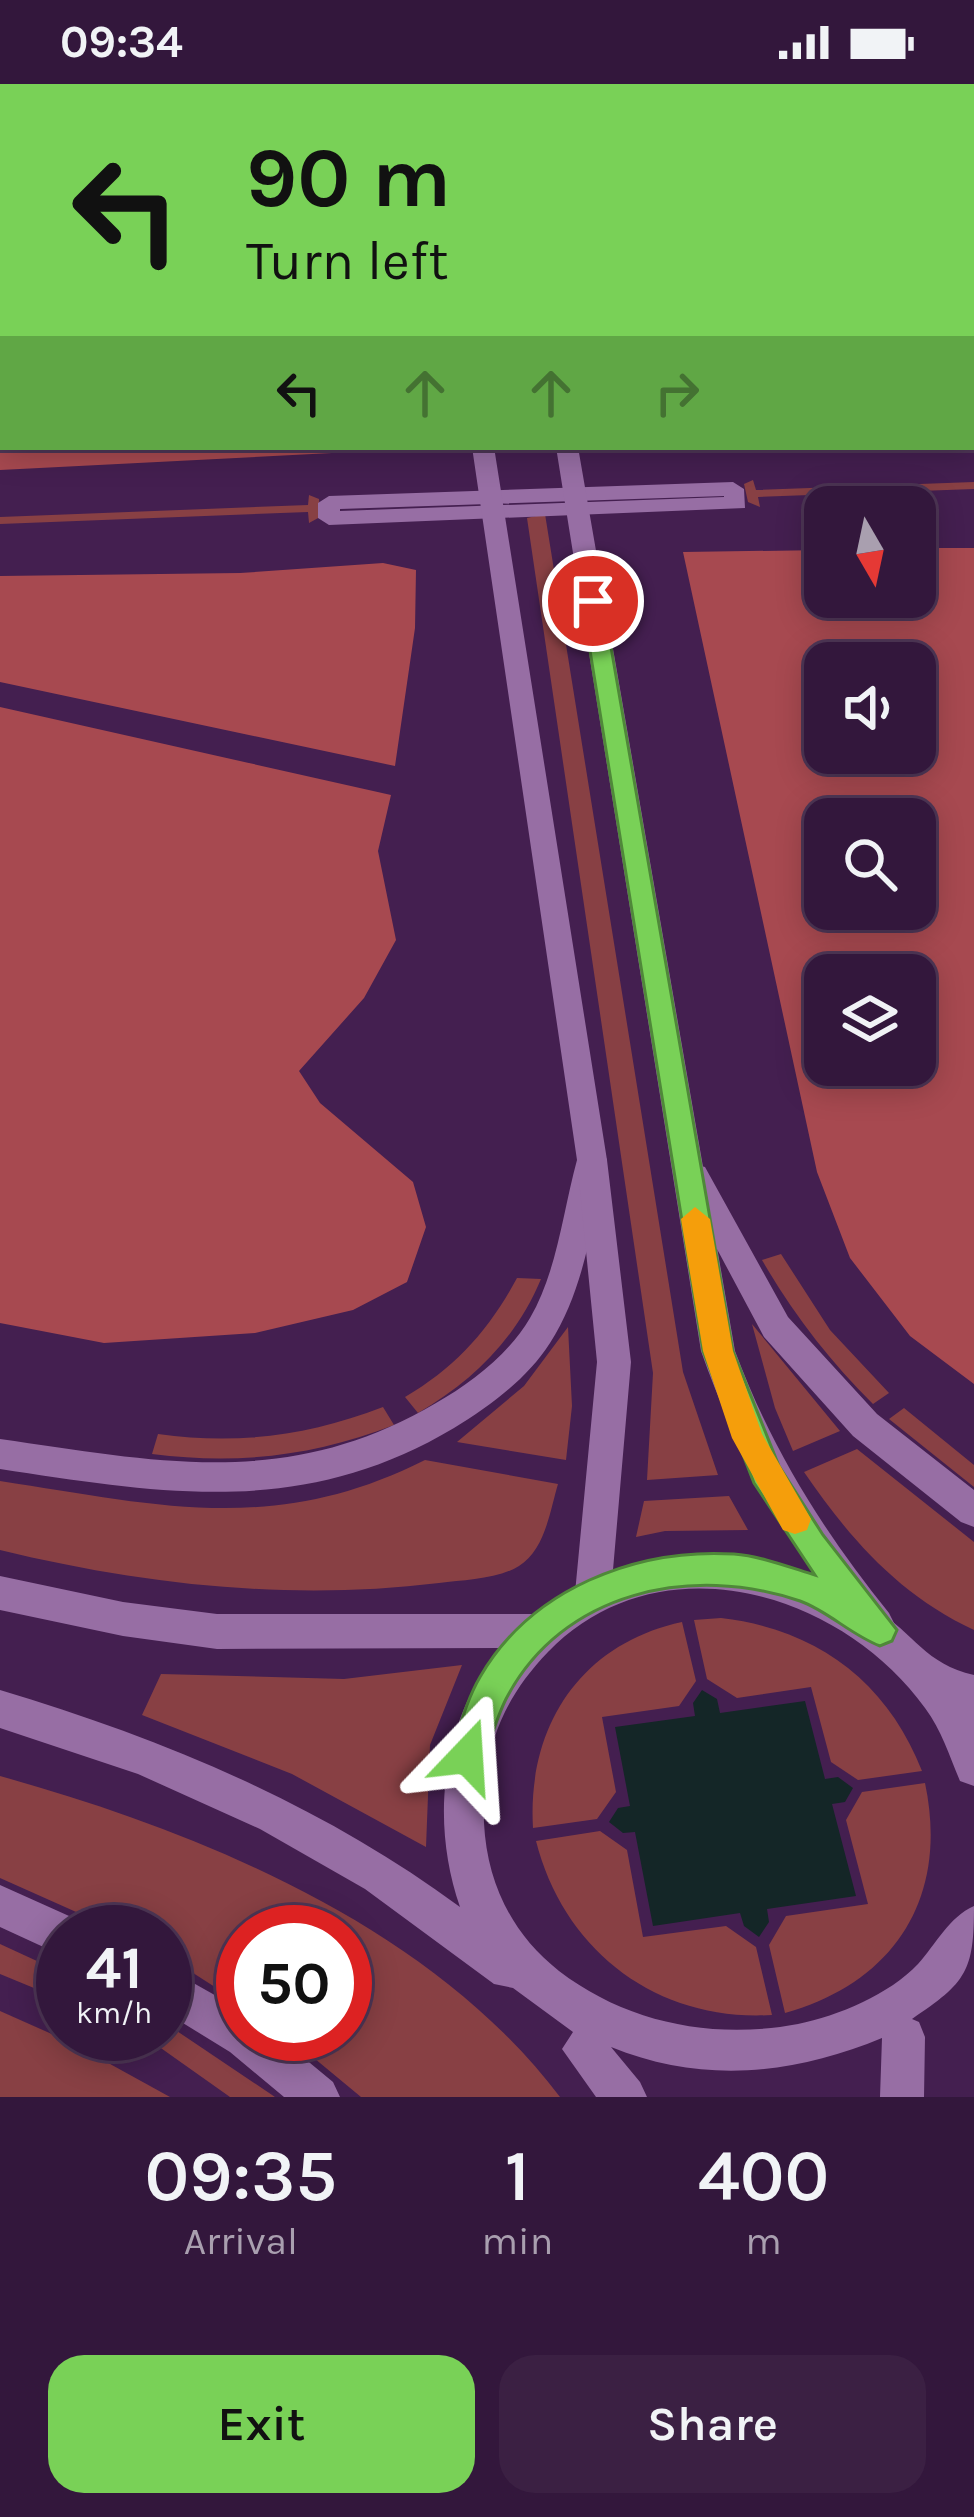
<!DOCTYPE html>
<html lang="en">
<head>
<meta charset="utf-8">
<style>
  :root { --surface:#33173c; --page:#3b2043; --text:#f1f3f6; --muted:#a99faf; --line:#4e3656; --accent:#79d157 }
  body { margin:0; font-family:Karla,sans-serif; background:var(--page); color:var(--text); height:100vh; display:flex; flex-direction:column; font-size:45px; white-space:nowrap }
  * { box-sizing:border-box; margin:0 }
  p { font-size:39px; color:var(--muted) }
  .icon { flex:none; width:66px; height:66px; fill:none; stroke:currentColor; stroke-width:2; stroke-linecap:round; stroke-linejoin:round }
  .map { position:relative; height:2013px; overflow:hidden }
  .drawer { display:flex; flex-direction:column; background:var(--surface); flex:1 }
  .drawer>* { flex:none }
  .guide { position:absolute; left:0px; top:0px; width:975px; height:366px; box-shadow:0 6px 30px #0003,0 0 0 3px var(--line); background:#79d157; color:#111; overflow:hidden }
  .needle { width:78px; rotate:171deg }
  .buttons { position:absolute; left:804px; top:402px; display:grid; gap:24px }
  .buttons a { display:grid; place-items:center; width:132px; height:132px; border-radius:24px; background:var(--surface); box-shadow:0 6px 30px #0003,0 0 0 3px var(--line); font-size:60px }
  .speed { position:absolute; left:36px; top:1821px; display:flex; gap:24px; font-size:60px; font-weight:700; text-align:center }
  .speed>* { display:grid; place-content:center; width:156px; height:156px; border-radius:50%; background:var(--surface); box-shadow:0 6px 30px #0003,0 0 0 3px var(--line); line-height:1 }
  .speed small { font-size:30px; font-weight:400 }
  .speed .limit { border:18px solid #d22; background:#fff; color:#111 }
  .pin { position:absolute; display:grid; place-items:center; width:102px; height:102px; color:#fff; margin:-51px; border:6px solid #fff; border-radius:50%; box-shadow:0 3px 12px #0007 }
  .me { position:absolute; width:132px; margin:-66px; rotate:20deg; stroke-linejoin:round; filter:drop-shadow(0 0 9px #0008) }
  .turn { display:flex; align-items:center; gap:42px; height:252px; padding:0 48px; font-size:54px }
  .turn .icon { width:156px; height:156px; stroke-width:2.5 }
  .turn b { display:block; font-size:84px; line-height:102px }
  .lanes { display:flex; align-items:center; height:114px; padding:0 48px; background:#0003; justify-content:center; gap:60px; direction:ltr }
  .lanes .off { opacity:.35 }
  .eta { display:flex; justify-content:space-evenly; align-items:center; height:204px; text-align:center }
  .eta b { font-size:72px; font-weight:600; line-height:84px }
  .primary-button { display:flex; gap:24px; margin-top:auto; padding:24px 48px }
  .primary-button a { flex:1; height:138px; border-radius:36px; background:var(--accent); color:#111; font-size:48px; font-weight:600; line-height:138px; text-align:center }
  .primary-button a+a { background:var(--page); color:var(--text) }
  .status { display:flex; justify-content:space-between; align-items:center; height:84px; padding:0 60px; background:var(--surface); direction:ltr }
  .status svg { height:33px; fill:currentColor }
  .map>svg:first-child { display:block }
</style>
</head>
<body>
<div class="status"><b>09:34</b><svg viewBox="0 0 49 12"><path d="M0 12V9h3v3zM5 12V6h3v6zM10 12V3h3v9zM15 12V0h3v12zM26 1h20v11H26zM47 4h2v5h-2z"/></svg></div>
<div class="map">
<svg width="974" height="2013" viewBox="0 0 974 2013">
  <rect width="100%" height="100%" fill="#441f50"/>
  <!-- green -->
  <path fill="#884044" d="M 0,0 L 974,0 L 974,123 L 972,3 L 3,3 L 3,153 Z
    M 753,396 L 756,406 L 974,398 L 974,405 L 758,413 L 760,423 L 748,418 L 744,400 Z
    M 309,411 L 319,415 L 320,433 L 309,439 L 308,428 L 0,440 L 0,433 L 308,421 Z
    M 545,430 L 683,1288 L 718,1391 L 647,1396 L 653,1289 L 527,434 Z
    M 781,1170 L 830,1246 L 889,1309 L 873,1320 C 829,1276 793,1230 762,1176 Z
    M 517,1194 L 541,1195 C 516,1255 473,1297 418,1329 L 405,1313 C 456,1283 489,1246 517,1194 Z
    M 752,1240 L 840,1347 L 793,1367 L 775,1324 Z
    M 568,1243 L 572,1322 L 566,1376 L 457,1358 L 524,1302 Z
    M 383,1323 L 394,1341 C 314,1372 238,1381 152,1370 L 158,1350 C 237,1361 308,1352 383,1323 Z
    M 904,1324 L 974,1381 L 974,1403 L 889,1335 Z
    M 857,1365 L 974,1458 L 974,1546 C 899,1511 850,1455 804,1388 Z
    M 425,1376 L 558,1400 C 550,1427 545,1466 519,1482 C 498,1495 464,1496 439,1499 C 291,1517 144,1501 0,1466 L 0,1397 C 158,1421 274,1452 425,1376 Z
    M 729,1412 L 748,1446 L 665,1447 L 636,1453 L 644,1417 Z
    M 721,1534 C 816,1545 887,1597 922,1687 L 858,1696 L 831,1678 L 811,1603 L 737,1614 L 707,1595 L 694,1536 Z
    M 682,1538 L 696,1597 L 679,1622 L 602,1633 L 616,1708 L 597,1735 L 533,1744 C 527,1643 580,1560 682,1538 Z
    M 462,1581 L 430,1661 L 426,1763 L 292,1690 L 142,1631 L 161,1590 L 344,1595 Z
    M 0,1692 C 201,1748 431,1842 560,2013 L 361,2013 L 285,1950 L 345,1950 L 345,1848 L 243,1848 L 243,1921 L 165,1871 L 165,1848 L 121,1848 L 0,1794 Z
    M 925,1699 C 949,1812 896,1898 785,1929 L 769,1861 L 786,1832 L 868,1820 L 846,1736 L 862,1708 Z
    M 600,1747 L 627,1766 L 643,1853 L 726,1842 L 756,1863 L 772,1931 C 657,1938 564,1867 536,1757 Z
    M 0,1860 L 63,1889 L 63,1916 L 0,1890 Z
    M 0,1927 L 72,1959 L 170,2013 L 0,2013 Z
    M 165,1939 L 275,2013 L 230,2013 L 141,1950 L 165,1950 Z"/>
  <!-- forest -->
  <path fill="#a74950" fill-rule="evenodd" d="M 0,177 L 3,363 L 335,363 L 332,369 L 0,386 Z
    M 915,464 L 974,464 L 974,1300 L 910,1252 L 850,1174 L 817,1088 L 683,468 L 825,466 L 825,513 L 915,513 ZM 915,579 L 915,669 L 825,669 L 825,579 ZM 915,735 L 915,825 L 825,825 L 825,735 ZM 915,891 L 915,981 L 825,981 L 825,891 Z
    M 383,479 L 416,486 L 415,544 L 395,682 L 0,598 L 0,492 L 240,489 Z
    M 0,623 L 391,711 L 378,767 L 396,856 L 364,914 L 299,987 L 320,1019 L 413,1098 L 426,1143 L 407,1198 L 353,1226 L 255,1249 L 104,1259 L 0,1239 Z"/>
  <!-- water -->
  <path fill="#142627" d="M 702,1606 L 717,1615 L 720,1629 L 805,1617 L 825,1695 L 838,1693 L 853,1704 L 845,1718 L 832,1720 L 856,1812 L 767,1825 L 769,1838 L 759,1853 L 744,1842 L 740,1829 L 653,1842 L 635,1748 L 623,1749 L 609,1738 L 618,1724 L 630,1722 L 615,1643 L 695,1632 L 693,1619 Z"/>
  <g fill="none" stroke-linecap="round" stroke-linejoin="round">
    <!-- minor -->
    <path fill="#976ea4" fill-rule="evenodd" d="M 972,35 L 974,35 L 972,46 Z
      M 972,70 L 974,70 L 974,83 L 972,83 Z
      M 0,138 L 3,138 L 3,149 L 0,149 Z
      M 733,398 L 744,405 L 745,424 L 329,441 L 318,434 L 318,419 L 329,412 ZM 724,412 L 724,413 L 340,427 L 340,425 Z
      M 592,1064 L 603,1067 L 607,1076 C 592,1137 585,1205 550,1259 C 527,1295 490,1322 454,1344 C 303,1434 165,1410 0,1385 L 0,1355 C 161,1378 288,1406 436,1319 C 471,1299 509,1270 530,1234 C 557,1188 563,1127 577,1076 L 581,1067 Z
      M 694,1080 L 705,1083 L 788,1233 L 877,1330 L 974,1406 L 974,1443 L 961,1438 L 853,1352 L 764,1253 L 678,1092 L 683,1083 Z
      M 0,1801 L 78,1836 L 83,1848 L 63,1848 L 63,1872 L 0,1843 Z
      M 165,1883 L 243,1927 L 243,1950 L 275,1950 L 333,1998 L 340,2013 L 284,2013 L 230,1968 L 165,1928 Z"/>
    <!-- tertiary -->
    <path fill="#976ea4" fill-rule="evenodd" d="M 472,363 L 494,363 L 607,1076 L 631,1278 L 611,1509 L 606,1521 L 593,1526 L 580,1521 L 575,1509 L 597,1278 L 577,1076 Z
      M 556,363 L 578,363 L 735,1267 C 772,1366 823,1447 889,1529 L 895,1541 L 889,1553 L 876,1558 C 856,1551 844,1530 831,1513 C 774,1437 733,1357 701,1267 Z"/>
    <!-- secondary -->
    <path fill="#976ea4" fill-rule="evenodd" d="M 707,1470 C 768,1477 823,1491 875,1525 C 915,1550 925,1580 974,1591 L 974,1702 L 960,1697 C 949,1671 942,1647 925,1624 C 840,1506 658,1454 548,1568 C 500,1618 482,1669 484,1739 C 487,1799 512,1850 559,1887 C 627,1939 713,1956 798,1940 C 838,1932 890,1910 918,1880 C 936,1860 949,1833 974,1822 C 974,1887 967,1898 912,1935 L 919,1938 L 925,1953 L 924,2013 L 880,2013 L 882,1954 C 793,1991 702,2000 611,1963 L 640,1998 L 647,2013 L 596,2013 L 562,1965 L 573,1948 L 513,1904 L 494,1900 L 365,1805 L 260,1745 L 138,1690 L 0,1644 L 0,1606 C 164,1655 322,1721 460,1823 C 430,1737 441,1635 501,1564 L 217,1565 L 123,1552 L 0,1526 L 0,1492 L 123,1518 L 217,1530 L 534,1530 L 600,1491 L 653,1475 Z"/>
  </g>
  <!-- route -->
  <path fill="#79d157" stroke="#4f8839" stroke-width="3" d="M 593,511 L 603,517 L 733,1267 L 779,1382 L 823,1451 L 897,1546 L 892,1557 L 880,1562 C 851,1551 828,1527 800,1517 C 692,1480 562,1507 506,1615 C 495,1637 489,1662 480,1684 L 467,1689 L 455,1684 L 450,1672 C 459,1646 466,1617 480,1593 C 531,1505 635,1464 734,1470 C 760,1472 789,1483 815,1491 L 754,1399 L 703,1267 L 582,517 Z"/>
  <!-- slow -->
  <path fill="#f59e0b" d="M 695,1123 L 710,1135 L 733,1267 L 762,1350 L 811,1435 L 807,1446 L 795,1450 L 783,1446 L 732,1354 L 703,1267 L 681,1135 Z"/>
</svg>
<div class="buttons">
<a><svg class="needle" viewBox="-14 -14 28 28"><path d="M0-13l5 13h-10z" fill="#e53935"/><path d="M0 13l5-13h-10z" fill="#a99faf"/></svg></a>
<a><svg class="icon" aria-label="sound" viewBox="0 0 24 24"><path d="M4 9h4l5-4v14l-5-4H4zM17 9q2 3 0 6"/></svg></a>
<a><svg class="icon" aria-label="search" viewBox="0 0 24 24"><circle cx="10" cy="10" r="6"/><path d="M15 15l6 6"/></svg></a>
<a><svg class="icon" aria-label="layers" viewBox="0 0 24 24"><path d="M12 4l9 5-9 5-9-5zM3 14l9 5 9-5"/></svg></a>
</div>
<div class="speed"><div>41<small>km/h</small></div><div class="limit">50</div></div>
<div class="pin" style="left:593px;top:517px;background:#d93025"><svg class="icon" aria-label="arrive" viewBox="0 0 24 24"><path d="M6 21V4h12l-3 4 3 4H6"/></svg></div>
<svg class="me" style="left:467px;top:1672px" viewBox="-20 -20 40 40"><path d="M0-17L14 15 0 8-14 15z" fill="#79d157" stroke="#fff" stroke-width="4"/></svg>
<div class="guide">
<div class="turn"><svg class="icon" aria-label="left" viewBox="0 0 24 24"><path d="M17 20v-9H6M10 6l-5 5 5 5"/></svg><div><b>90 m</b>Turn left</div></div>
<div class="lanes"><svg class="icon" aria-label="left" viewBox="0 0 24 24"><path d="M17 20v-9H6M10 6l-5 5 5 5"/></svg><svg class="icon off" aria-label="ahead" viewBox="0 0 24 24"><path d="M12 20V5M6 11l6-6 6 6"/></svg><svg class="icon off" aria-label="ahead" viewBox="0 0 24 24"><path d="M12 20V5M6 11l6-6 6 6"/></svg><svg class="icon off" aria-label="right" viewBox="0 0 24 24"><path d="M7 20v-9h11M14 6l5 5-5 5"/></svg></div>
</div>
</div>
<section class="drawer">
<div class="eta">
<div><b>09:35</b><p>Arrival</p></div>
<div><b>1</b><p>min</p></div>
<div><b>400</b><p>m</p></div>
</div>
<div class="primary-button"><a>Exit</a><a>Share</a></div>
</section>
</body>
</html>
